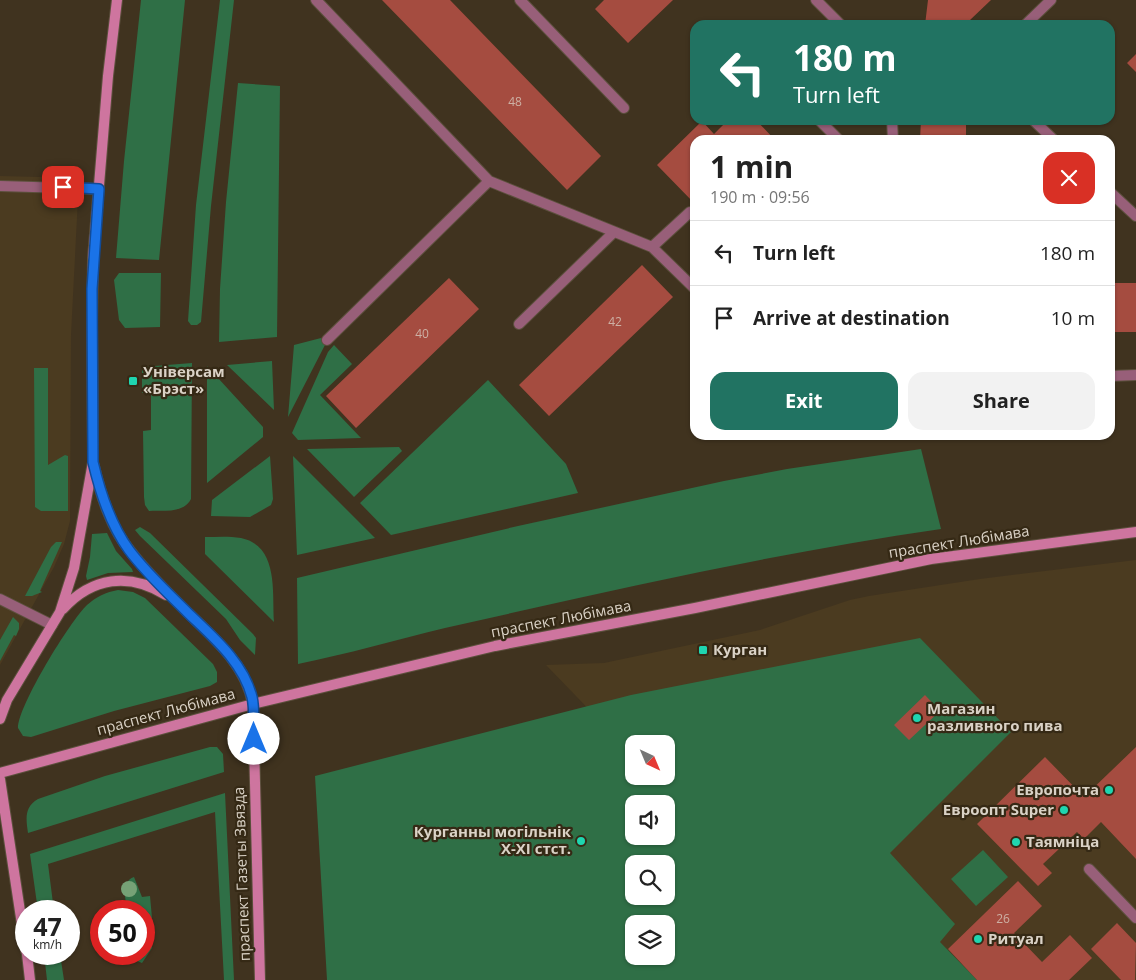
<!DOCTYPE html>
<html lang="en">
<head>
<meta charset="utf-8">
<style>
  :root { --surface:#fff; --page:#f2f2f2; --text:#222; --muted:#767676; --line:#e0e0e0; --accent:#217362 }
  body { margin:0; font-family:"Open Sans",sans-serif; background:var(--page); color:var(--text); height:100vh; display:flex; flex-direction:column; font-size:19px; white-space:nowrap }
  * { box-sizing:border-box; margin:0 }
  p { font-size:16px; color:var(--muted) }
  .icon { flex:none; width:28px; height:28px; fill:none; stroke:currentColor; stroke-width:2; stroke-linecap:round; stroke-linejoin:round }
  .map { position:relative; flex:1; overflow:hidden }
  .panel { position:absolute; left:690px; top:135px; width:425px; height:305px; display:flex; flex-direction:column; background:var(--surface); border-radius:15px; box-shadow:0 1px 4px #0004 }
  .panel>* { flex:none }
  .banner { position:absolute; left:690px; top:20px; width:425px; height:105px; border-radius:15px; box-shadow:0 1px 4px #0004; background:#217362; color:#fff; overflow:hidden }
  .needle { width:32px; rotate:136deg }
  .tools { position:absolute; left:625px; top:735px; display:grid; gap:10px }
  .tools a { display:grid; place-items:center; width:50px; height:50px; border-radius:10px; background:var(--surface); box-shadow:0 1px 4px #0004; font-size:25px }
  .speed { position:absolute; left:15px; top:900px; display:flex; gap:10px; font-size:25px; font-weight:700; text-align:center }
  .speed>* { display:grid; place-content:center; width:65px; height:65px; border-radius:50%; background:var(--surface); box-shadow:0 1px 4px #0004; line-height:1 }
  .speed small { font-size:12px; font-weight:400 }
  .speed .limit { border:8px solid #d22; background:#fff; color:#111 }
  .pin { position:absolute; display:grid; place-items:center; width:42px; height:42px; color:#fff; margin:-21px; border-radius:10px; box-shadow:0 2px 8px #0006 }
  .me { position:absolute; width:55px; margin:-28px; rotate:0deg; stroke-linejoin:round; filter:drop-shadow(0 0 4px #0008) }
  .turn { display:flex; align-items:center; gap:18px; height:105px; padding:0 20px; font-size:22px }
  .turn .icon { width:65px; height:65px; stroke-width:2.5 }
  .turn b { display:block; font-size:35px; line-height:42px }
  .round { display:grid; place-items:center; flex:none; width:52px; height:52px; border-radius:15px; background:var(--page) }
  .overview { display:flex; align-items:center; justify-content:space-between; height:85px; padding:0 20px }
  h1 { font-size:30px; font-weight:700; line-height:38px }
  .primary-button { display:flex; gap:10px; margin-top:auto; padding:10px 20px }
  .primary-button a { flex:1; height:58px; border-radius:15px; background:var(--accent); color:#fff; font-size:20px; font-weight:700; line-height:58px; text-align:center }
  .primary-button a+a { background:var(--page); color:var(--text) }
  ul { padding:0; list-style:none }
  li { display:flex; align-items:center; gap:15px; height:65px; padding:0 20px; border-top:1px solid var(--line) }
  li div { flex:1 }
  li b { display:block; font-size:19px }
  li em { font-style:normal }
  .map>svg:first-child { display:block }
</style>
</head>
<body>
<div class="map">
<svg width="1136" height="980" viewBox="0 0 1136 980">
  <rect width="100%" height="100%" fill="#40331f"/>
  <!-- built -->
  <path fill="#4b3b20" d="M 0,176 L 79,178 L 71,335 L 70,521 L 64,544 L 54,567 L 0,665 Z
    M 1136,560 L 1136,980 L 848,980 L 666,776 L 666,744 L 634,744 L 634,756 L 546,665 L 604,663 L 760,630 L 850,600 L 869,596 L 980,579 Z"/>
  <!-- green -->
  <path fill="#2f6f46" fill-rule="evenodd" d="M 141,0 L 185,0 L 159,260 L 116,258 L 124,161 Z
    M 220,0 L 234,0 L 211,206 L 201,322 L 197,325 L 191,325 L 188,321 L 196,205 Z
    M 238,83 L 280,86 L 277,337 L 219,342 L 220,289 L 226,202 Z
    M 119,273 L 161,273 L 160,327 L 125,328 L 119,320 L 114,280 Z
    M 321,338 L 326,343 L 288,417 L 294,345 Z
    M 334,345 L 352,364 L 320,395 L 361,438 L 298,440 L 292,433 L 328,352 Z
    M 272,361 L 274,410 L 227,365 Z
    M 192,363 L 191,499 C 183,514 163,510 149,511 L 145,505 L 144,497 L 143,431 L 151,430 L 151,393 L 142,393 L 142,367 Z
    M 207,366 L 263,427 L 263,437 L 207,483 Z
    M 34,368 L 48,368 L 48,465 L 65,455 L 68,456 L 68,511 L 41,511 L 35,507 Z
    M 488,380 L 566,464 L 578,493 L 391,535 L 360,503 Z
    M 399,447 L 402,451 L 354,497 L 307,449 Z
    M 921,449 L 941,529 C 774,553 610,591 445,628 C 396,640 347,654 298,664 L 297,578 L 518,526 L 724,481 L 787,469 Z
    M 270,456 L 273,499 L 271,505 L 250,517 L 211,516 L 212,500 Z
    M 293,456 L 375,538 L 297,555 Z
    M 140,527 L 150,533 L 253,634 L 256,638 L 255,655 L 240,640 L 226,619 L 140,536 L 135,530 Z
    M 107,533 L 116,551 L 132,569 L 133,572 L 108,573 L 87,580 L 86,576 L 90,557 L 92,534 Z
    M 205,537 C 217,537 229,536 241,538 C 279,546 272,592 274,622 L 205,554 Z
    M 56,542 L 62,542 L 40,591 L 42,592 L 32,596 L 25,596 L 51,547 Z
    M 118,590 L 133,592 L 145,598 L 213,664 L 217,672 L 217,682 L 210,686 L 114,711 L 31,737 L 23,736 L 18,728 C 18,706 70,621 87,605 C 96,597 106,592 118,590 Z
    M 13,617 L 19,623 L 19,629 L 16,636 L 14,635 L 0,661 L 0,640 Z
    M 920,638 L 1011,732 L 890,853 L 955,924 L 940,942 L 977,980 L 327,980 L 315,776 L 631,695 ZM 634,744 L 666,744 L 666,776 L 634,776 ZM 634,804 L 666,804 L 666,836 L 634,836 ZM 634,864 L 666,864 L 666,896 L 634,896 ZM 634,924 L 666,924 L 666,956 L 634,956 Z
    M 210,747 L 217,747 L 223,754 L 224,772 L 28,833 C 26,819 24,807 38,799 L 105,776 Z
    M 225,793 L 234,980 L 224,980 L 215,812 L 48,864 L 54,911 L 38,911 L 30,854 Z
    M 983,850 L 1008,877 L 976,906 L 951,879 Z
    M 134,877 L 142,897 L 150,896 L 152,918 L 144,919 L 144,911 L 127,911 C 126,899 120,882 134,877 Z
    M 151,931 L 152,948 L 142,963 L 121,954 L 144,954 L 144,932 Z
    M 44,954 L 60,954 L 64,980 L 47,980 Z"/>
  <!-- building -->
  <path fill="#a54c40" d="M 382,0 L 450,0 L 601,156 L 567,190 Z
    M 604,0 L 673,0 L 628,43 L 595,9 Z
    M 928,0 L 991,0 L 970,20 L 970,25 L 925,25 Z
    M 1136,54 L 1136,72 L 1127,63 Z
    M 724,120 L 758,120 L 757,121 L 775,140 L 695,140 L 695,204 L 657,165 L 702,121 L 714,134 L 726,122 Z
    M 921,120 L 966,120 L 966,140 L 920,140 Z
    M 642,265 L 673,297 L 549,416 L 519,385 Z
    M 449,278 L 479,309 L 356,428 L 326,396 Z
    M 1110,283 L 1136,283 L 1136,332 L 1110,332 Z
    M 925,695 L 940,711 L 909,740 L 894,725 Z
    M 1136,747 L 1136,859 L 1101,822 L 1084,839 L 1077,832 L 1043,864 L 1052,873 L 1038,886 L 977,824 L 1045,757 L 1084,797 Z
    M 1018,881 L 1042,906 L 1014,933 L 1042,962 L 1070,935 L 1092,958 L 1069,980 L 977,980 L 948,949 Z
    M 1117,923 L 1136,943 L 1135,980 L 1121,980 L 1091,949 Z"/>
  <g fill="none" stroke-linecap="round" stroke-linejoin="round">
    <!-- lane casing -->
    <g stroke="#5c503d" stroke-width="12">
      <path id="lane" d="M 316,0 L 489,181 L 652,247 L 695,289
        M 520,0 L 624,108
        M 816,0 L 841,25
        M 1025,25 L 1051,0
        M 819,120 L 839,140
        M 892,120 L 893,140
        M 1033,120 L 1054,140
        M 0,186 L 99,189
        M 1110,192 L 1136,216
        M 652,247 L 690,212
        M 519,324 L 614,232
        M 327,340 L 489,181
        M 1110,376 L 1136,375
        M 0,599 L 52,625
        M 1089,869 L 1136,918"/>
    </g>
    <!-- secondary casing -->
    <g stroke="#5c503d" stroke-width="12">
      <path id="secondary" d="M 94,466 C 101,496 111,528 131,552 C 147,573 167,592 185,610 C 213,637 246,664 253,704 L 260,980
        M 63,609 C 92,577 129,572 166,595
        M 0,719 L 7,700 L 60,612 L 74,568 L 93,462 L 92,323 L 93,258 L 108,76 L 117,0
        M 0,773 L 253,704 L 495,646 L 695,608 L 931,559 L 1136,532
        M 0,779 L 26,951
        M 27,954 L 30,980"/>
    </g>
    <!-- lane -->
    <use href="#lane" stroke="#985f79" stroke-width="10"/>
    <!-- secondary -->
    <use href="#secondary" stroke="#ce759f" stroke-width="10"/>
  </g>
  <!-- trees -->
  <circle fill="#76a276" cx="129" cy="889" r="8"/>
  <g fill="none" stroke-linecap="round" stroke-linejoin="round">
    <!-- route casing -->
    <g stroke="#114b97" stroke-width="12">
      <path id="route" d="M 63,187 L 99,189 L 92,289 L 93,462 C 100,492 110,524 129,550 C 146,573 168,593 188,613 C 213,637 243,662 252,697 C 255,710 253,725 254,739"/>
    </g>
    <!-- route -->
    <use href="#route" stroke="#1a73e8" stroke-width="9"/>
  </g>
  <!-- markers -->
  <g fill="#1fd5b0" stroke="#352915" stroke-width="2">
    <rect x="128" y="376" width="10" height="10" rx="2.5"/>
    <rect x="698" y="645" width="10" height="10" rx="2.5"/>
    <circle cx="917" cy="718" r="5"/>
    <circle cx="1109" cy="790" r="5"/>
    <circle cx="1064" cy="810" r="5"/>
    <circle cx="581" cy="841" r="5"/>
    <circle cx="1016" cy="842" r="5"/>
    <circle cx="978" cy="939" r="5"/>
  </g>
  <g text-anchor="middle" stroke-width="4.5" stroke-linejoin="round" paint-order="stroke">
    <!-- number labels -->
    <g font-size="12" fill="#cdb0a4">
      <text x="515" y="106">48</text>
      <text x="615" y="326">42</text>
      <text x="422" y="338">40</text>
      <text x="1003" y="923">26</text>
    </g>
    <!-- poi labels -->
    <g font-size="15" font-weight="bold" fill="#dad2c6" stroke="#352915" text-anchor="start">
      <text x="143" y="377">Універсам<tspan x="143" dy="17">«Брэст»</tspan></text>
      <text x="713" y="655">Курган</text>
      <text x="927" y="714">Магазин<tspan x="927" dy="17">разливного пива</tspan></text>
      <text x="1099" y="795" text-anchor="end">Европочта</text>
      <text x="1054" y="815" text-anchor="end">Евроопт Super</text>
      <text x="571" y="837" text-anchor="end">Курганны могільнік<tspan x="571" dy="17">Х-ХI стст.</tspan></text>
      <text x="1026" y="847">Таямніца</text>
      <text x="988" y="944">Ритуал</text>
    </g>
    <!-- street labels -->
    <g font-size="15" fill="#dad2c6" stroke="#352915">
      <text transform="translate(959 542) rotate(-9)" y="5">праспект Любімава</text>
      <text transform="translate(561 619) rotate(-11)" y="5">праспект Любімава</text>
      <text transform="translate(166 712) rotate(-15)" y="5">праспект Любімава</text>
      <text transform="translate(242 874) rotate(-92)" y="5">праспект Газеты Звязда</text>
    </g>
  </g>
</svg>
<div class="tools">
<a><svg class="needle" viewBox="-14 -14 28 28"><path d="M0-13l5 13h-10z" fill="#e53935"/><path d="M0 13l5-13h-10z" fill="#767676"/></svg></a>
<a><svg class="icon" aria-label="sound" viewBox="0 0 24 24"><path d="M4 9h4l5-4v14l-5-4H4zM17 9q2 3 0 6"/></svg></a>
<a><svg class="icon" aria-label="search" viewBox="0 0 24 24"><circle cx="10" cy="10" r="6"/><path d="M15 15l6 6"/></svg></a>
<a><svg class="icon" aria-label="layers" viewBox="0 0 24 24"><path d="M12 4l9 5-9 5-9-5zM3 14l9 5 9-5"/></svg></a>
</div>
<div class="speed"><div>47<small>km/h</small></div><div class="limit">50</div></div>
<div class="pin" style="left:63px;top:187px;background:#d93025"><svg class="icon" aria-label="arrive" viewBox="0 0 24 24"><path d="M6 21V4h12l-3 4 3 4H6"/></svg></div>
<svg class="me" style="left:254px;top:739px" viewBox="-20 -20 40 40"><circle r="19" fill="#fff"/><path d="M0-13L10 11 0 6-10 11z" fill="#1a73e8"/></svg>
<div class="banner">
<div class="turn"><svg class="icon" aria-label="left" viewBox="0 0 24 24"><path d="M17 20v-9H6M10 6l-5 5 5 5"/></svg><div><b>180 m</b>Turn left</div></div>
</div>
<section class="panel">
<div class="overview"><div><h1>1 min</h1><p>190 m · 09:56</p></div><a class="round" style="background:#d93025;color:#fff"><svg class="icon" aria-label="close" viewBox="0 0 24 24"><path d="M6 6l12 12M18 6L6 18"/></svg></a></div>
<ul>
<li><svg class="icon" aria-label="left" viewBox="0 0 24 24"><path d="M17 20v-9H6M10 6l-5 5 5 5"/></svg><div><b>Turn left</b></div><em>180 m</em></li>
<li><svg class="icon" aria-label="arrive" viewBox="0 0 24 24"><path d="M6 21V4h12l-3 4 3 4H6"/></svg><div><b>Arrive at destination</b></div><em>10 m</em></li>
</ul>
<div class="primary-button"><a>Exit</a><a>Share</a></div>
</section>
</div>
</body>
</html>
